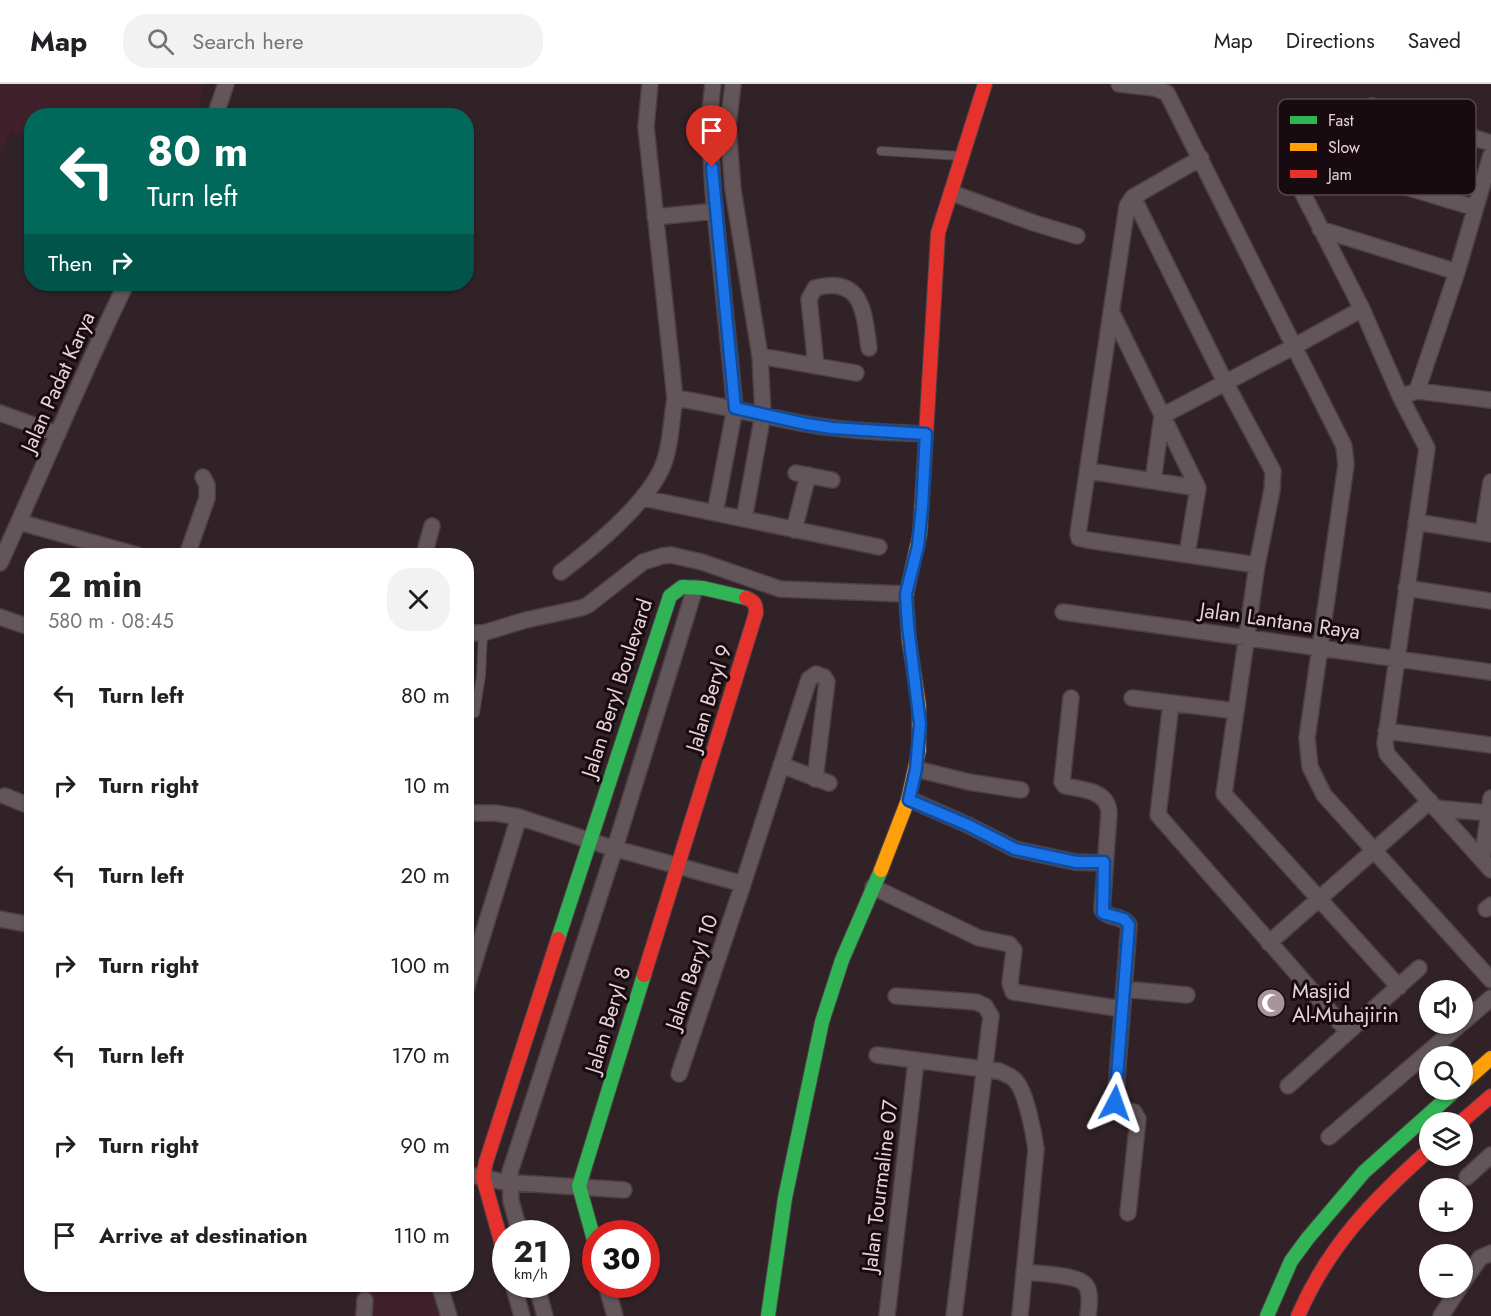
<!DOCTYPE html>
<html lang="en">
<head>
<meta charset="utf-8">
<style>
  :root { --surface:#fff; --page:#f2f2f2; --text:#202124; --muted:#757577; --line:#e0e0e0 }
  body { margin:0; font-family:Jost,sans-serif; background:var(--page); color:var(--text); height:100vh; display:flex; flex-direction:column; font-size:22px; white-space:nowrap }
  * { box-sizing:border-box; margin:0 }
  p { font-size:20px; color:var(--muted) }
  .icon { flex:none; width:33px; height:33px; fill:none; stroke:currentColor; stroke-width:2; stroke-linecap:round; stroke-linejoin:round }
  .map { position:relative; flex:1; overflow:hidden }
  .panel { position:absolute; left:24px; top:464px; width:450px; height:744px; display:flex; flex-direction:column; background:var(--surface); border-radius:24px; box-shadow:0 2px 4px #0004 }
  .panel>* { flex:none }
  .hud { position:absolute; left:24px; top:24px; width:450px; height:183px; border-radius:24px; box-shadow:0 2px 4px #0004; background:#00695c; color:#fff; overflow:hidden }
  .fabs { position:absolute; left:1419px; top:896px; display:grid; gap:12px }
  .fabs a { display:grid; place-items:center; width:54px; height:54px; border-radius:50%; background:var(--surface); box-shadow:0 2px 4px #0004; font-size:30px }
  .speed { position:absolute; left:492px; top:1136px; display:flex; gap:12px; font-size:30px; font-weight:700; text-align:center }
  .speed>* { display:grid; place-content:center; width:78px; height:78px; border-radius:50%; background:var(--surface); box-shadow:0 2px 4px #0004; line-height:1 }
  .speed small { font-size:15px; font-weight:400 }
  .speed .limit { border:9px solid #d22; background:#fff; color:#111 }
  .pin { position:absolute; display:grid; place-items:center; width:51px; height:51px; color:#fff; margin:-62px -26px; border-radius:50% 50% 50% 0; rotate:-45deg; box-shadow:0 0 6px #0007 }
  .pin .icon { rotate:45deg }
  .me { position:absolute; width:66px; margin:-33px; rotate:4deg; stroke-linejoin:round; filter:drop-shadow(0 0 4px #0008) }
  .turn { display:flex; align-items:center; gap:21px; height:126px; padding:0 24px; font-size:27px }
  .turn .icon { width:78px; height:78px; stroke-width:2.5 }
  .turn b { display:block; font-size:42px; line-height:51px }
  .then { display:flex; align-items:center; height:57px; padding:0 24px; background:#0003; gap:12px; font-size:22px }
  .round { display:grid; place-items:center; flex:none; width:63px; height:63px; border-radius:24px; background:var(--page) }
  .headline { display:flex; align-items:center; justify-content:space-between; height:102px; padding:0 24px }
  h1 { font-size:36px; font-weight:700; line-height:45px }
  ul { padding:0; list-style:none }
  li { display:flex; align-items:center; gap:18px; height:90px; padding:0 24px }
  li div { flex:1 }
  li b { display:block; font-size:22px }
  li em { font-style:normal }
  header { display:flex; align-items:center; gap:36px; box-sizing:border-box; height:84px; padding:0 30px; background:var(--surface); border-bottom:2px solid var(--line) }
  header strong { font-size:28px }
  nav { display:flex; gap:33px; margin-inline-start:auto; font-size:21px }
  .search { width:420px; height:54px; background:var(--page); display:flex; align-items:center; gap:15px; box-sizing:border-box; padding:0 21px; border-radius:24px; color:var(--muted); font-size:22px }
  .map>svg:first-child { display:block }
</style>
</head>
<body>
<header>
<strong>Map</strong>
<div class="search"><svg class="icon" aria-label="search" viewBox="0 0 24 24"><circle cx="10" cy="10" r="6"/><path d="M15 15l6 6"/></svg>Search here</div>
<nav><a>Map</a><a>Directions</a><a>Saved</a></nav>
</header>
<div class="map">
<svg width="1491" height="1232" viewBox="0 0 1491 1232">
  <rect width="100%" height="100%" fill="#312227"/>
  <!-- built -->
  <path fill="#40202b" d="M 0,0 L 203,0 L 197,31 L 32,32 L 31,55 L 11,47 L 0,70 Z
    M 358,1200 L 431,1200 L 441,1232 L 353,1232 Z"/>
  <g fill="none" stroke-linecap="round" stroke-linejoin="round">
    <!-- lane casing -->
    <g stroke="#4d4045" stroke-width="10">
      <path id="lane" d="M 881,67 L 961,72
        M 475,629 L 481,592 L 483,549"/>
    </g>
    <!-- street casing -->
    <g stroke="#4d4045" stroke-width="18">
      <path id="street" d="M 713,0 L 709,36 L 713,106 L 735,324 L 715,429
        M 733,0 L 728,42 L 733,106 L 760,272 L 763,330 L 744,435
        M 1119,0 L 1155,4 L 1167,9 L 1344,362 L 1346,381 L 1307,654 L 1310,683 L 1324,711 L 1491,896
        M 1372,22 L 1491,59
        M 215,32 L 226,0
        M 1201,74 L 1133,113 L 1127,122 L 1078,450 L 1079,454 L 1087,456 L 1257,481
        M 1337,82 L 1475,124
        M 1298,100 L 1362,225 L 1400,312 L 1427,364 L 1385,659 L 1387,670 L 1491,786
        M 952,109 L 1034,139 L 1077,152
        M 1133,113 L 1225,298 L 1273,387 L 1272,406 L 1257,481 L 1224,710 L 1399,903
        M 655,133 L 715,127
        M 1320,145 L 1457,188
        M 1111,227 L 1198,404 L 1187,470
        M 760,272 L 856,289
        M 816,282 L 809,215 L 815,204 C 863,191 864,229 869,264
        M 1417,307 L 1457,188 L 1491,71
        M 1408,310 L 1417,307 L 1491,316
        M 675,314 C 719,321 763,332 806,340 C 845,347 886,348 925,350
        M 0,329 L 58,350
        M 1089,387 L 1198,404
        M 796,389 L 832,396
        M 1153,397 L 1162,332 L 1293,263 L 1362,225
        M 643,414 L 879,463
        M 19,438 L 137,471
        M 1416,438 L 1491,450
        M 794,446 L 808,391
        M 1483,448 L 1491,398
        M 187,471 L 207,414 L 207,401 L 203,393
        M 424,471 L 432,442
        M 0,479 C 43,386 81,292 126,200
        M 561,488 C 594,463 643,423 661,386 C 671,365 671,337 675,314 L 646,43 L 650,0
        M 1406,504 L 1491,517
        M 1063,528 L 1491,588
        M 0,533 L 32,544
        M 466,549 L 483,549 L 526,536 L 581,524 L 588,521 L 643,478 L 662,472 L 671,471 L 702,478 L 780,505 L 906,510
        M 1071,614 L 1062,698 L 1065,702 C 1083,706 1108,706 1109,729 L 1102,826 C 1108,835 1123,831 1129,841 L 1115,1019 L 1122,1025 L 1134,1028 L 1138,1035 L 1128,1129
        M 1132,614 L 1236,627
        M 1171,619 L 1158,731 L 1348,948
        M 1386,647 L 1491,661
        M 781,681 L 829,699
        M 916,685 L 969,698 L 1021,706
        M 5,712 L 32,723
        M 909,715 L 968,741 L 1015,765 L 1075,778 L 1104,779
        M 1435,724 L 1489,729
        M 466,729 L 495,729 L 519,733 L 606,762 L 743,800
        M 1482,776 L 1491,714
        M 873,803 L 979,854 L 1009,860 L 1014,866 L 1010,899 L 1013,908 L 1122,925
        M 1486,825 L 1491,821
        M 0,835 L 32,841
        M 1269,859 L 1430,717
        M 466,905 L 519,733
        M 1124,905 L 1187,911
        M 896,912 L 976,918 L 985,922 L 991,932 L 954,1232
        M 1462,939 L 1491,914
        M 877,971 L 999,987 C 1005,990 1010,991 1015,996 C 1026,1007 1034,1050 1036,1065 L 1020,1232
        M 679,990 L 743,800 L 809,595 L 816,590 L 824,593 L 827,598 L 815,695
        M 1288,1002 L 1419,884
        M 1329,1053 L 1462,939
        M 466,1090 L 504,1098 L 624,1106
        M 1467,1093 L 1491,1071
        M 520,1149 L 511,1117 L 510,1088 L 615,764 L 695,504
        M 1024,1188 C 1039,1190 1081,1190 1087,1203 C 1091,1212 1089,1223 1088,1232
        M 439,1200 L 449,1232
        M 513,1200 L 522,1232
        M 536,1200 L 545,1232
        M 606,1200 L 615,1232
        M 1462,1200 L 1480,1174 L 1491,1169
        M 364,1232 L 365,1216
        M 887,1232 L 916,977
        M 1441,1232 L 1460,1203"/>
    </g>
    <!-- fast casing -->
    <g stroke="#4d4045" stroke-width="16">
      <path id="fast" d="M 558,855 L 670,512 L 682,503 L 703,504 L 746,514
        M 596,1163 L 579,1102 L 644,891
        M 768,1232 L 785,1114 L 822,938 L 842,876 L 881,786
        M 1267,1232 L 1291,1177 L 1308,1154 L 1364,1088 L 1457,1005"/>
    </g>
    <!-- slow casing -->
    <g stroke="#4d4045" stroke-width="16">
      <path id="slow" d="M 881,786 L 908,716 L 919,666 L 919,622 L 909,556 L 906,512 L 920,449 L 924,384
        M 1462,1000 L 1491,974"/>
    </g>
    <!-- jam casing -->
    <g stroke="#4d4045" stroke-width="16">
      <path id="jam" d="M 924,384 L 938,149 L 985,0
        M 644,891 L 756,529 C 756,520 754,517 746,514
        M 1461,1038 L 1491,1012
        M 506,1175 L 483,1093 L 486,1078 L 558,855
        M 1298,1232 C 1328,1162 1374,1115 1430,1065"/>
    </g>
    <!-- lane -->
    <use href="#lane" stroke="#62565a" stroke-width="8"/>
    <!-- street -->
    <use href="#street" stroke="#62565a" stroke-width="15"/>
    <!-- fast -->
    <use href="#fast" stroke="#30b455" stroke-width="14"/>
    <!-- slow -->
    <use href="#slow" stroke="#ff9f0a" stroke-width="14"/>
    <!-- jam -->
    <use href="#jam" stroke="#e5322d" stroke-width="14"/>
  </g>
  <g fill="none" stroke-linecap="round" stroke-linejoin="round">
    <!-- route casing -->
    <g stroke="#114b97" stroke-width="15">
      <path id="route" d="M 712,83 L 735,324 L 806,340 L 832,344 L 926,350 L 922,423 L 918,462 L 906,510 L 908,542 L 920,640 L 916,685 L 909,716 L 968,741 L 1015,765 L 1076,778 L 1104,778 L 1103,829 L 1124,835 L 1129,841 L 1115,1019"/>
    </g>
    <!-- route -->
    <use href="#route" stroke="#1a73e8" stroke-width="10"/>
  </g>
  <!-- icons -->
  <defs>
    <g id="mosque-disc" transform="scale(1.5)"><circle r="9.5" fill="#a7959b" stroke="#170b0f"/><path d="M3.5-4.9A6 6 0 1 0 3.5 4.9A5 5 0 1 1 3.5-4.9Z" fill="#fff"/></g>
  </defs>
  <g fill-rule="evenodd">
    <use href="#mosque-disc" x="1271" y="919"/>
  </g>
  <g text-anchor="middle" stroke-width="6" stroke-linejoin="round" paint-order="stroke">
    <!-- street labels -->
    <g font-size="21" fill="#e6d3d9" stroke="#170b0f">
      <text transform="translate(58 298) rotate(-66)" y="7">Jalan Padat Karya</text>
      <text transform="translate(1280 537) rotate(8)" y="7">Jalan Lantana Raya</text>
      <text transform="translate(617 604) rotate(-72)" y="7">Jalan Beryl Boulevard</text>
      <text transform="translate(709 614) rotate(-73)" y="7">Jalan Beryl 9</text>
      <text transform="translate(692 888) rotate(-71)" y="7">Jalan Beryl 10</text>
      <text transform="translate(608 936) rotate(-73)" y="7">Jalan Beryl 8</text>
      <text transform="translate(880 1102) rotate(-83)" y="7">Jalan Tourmaline 07</text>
    </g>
    <!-- poi labels -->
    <g font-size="21" fill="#e6d3d9" stroke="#170b0f" text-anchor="start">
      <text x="1292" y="914">Masjid<tspan x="1292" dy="24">Al-Muhajirin</tspan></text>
    </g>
  </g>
  <!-- legend -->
  <rect x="1278" y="15" width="198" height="96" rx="9" fill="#170b0f" stroke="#55474c" stroke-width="1.5"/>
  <rect x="1290" y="32" width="27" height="8" fill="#30b455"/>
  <rect x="1290" y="59" width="27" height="8" fill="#ff9f0a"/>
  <rect x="1290" y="86" width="27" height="8" fill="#e5322d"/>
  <g font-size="16" fill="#e6d3d9">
    <text x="1328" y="42">Fast</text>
    <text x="1328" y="69">Slow</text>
    <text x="1328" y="96">Jam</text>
  </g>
</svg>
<div class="fabs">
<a><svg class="icon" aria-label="sound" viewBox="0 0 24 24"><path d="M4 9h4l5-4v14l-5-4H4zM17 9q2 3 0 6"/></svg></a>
<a><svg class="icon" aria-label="search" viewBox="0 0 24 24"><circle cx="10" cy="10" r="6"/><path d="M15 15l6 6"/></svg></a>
<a><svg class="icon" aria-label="layers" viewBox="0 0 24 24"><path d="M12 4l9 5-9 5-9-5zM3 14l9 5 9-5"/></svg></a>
<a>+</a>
<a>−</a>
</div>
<div class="speed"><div>21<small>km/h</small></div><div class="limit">30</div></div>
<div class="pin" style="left:712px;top:83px;background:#d93025"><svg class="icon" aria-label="arrive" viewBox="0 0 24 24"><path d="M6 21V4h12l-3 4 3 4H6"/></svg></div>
<svg class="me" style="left:1115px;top:1019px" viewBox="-20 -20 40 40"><path d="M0-17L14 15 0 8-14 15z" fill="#1a73e8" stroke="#fff" stroke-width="4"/></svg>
<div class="hud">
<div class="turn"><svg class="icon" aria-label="left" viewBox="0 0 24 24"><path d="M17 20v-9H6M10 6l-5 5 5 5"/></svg><div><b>80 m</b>Turn left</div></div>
<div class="then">Then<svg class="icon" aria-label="right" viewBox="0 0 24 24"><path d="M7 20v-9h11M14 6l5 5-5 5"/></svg></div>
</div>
<section class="panel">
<div class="headline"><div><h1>2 min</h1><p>580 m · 08:45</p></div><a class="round"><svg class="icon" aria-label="close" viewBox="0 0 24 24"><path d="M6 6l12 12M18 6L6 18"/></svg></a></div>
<ul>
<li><svg class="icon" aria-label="left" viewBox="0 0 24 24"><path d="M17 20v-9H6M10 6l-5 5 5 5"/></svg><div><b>Turn left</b></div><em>80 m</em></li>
<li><svg class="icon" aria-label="right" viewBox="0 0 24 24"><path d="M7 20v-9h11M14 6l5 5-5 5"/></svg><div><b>Turn right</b></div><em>10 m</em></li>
<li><svg class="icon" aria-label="left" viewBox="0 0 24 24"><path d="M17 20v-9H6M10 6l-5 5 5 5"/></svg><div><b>Turn left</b></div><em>20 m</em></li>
<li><svg class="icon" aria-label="right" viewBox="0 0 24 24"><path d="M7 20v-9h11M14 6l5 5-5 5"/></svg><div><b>Turn right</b></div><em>100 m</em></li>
<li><svg class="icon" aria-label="left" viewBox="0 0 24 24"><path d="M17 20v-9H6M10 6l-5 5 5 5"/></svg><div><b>Turn left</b></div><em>170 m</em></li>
<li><svg class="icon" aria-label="right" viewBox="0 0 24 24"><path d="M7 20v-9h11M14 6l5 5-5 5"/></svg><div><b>Turn right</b></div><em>90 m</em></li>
<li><svg class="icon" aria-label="arrive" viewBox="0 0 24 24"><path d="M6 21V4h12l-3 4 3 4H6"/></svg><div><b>Arrive at destination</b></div><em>110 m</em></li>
</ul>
</section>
</div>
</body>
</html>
